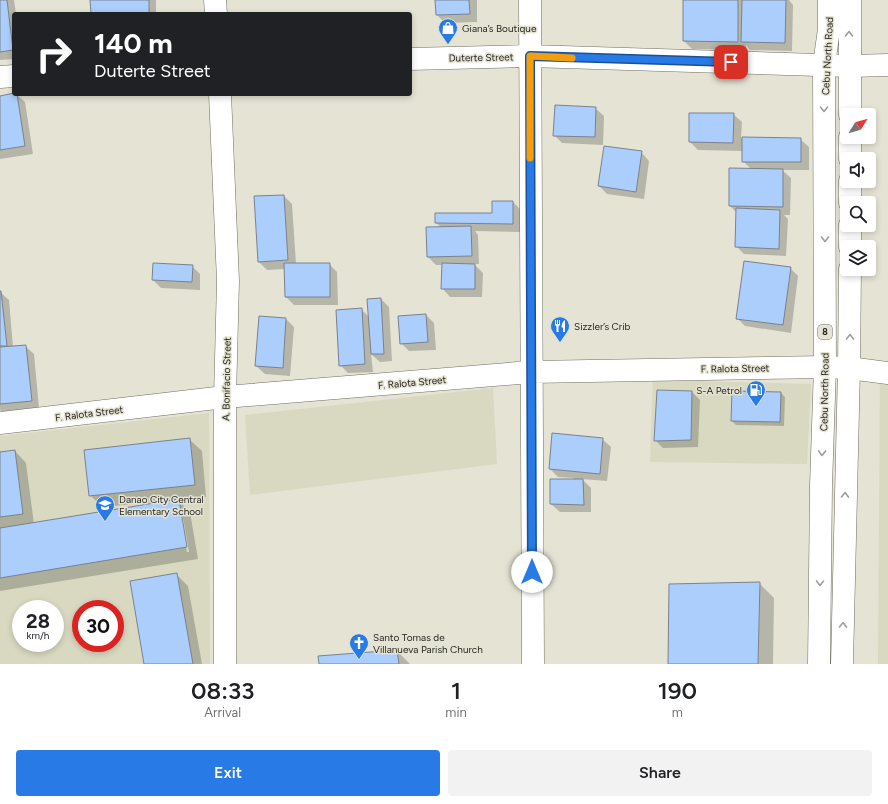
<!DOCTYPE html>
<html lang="en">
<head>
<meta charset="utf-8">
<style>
  :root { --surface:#fff; --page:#f2f2f2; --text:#202124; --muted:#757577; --accent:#287be6 }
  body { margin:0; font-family:Figtree,sans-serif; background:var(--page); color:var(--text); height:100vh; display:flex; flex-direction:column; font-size:15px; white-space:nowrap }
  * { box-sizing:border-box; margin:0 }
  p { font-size:13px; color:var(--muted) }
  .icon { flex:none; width:22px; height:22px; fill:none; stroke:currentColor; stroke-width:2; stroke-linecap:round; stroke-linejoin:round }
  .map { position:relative; height:664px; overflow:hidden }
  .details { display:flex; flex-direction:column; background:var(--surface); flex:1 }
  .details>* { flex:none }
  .banner { position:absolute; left:12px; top:12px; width:400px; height:84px; border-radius:4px; box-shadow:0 2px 6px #0003; background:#202124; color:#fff; overflow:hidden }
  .needle { width:26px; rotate:53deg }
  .tools { position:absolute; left:840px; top:108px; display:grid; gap:8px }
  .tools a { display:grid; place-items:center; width:36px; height:36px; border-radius:4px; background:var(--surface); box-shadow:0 2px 6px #0003; font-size:20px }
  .speed { position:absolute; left:12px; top:600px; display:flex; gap:8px; font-size:20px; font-weight:700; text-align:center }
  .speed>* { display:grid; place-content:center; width:52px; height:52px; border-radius:50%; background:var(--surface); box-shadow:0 2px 6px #0003; line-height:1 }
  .speed small { font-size:10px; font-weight:400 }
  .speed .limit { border:6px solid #d22; background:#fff; color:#111 }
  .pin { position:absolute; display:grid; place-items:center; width:34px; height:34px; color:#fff; margin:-17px; border-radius:8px; box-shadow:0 2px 6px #0006 }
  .me { position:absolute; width:44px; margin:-22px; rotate:0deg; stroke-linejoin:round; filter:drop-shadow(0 0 3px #0008) }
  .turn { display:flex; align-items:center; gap:14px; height:84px; padding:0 16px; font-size:18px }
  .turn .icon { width:52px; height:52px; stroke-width:2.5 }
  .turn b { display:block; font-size:28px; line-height:34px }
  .eta { display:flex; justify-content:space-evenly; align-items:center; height:68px; text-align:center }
  .eta b { font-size:24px; font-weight:600; line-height:28px }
  .primary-button { display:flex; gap:8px; margin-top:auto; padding:8px 16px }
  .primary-button a { flex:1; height:46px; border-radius:4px; background:var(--accent); color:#fff; font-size:16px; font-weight:600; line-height:46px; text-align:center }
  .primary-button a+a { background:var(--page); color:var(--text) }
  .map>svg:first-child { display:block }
</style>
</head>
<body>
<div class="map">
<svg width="888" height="664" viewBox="0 0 888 664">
  <rect width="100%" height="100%" fill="#e4e3d4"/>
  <!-- built -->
  <path fill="#d9d9c2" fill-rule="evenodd" d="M 880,365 L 888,372 L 888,664 L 878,664 Z
    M 653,374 L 653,380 L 811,384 L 807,464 L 650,462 Z
    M 493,388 L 497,464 L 250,495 L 245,415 Z
    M 209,413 L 210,664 L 0,664 L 0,436 ZM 21,609 L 55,609 L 55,643 L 21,643 ZM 81,609 L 115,609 L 115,643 L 81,643 Z"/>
  <!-- shadow -->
  <path fill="#0003" fill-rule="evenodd" d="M 0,0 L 14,0 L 16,14 L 14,14 L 14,59 L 0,60 Z
    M 91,0 L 156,0 L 156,14 L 92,14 Z
    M 436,0 L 477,0 L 477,22 L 445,23 L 437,15 Z
    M 684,0 L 789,0 L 793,5 L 792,51 L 750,50 L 746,45 L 746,50 L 692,49 L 684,41 Z
    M 16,94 L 25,102 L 33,154 L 0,159 L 0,97 Z
    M 595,108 L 604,116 L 603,145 L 562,143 L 554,135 Z
    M 733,114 L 742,122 L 741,138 L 800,139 L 809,147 L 809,170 L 782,170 L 791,178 L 790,215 L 784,215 L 788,219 L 786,256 L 744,254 L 736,246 L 737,213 L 730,206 L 751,169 L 743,161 L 743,151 L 698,150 L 690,142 Z
    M 641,152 L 649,161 L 644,199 L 607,194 L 599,186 Z
    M 284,196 L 292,204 L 296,264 L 329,264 L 337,272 L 338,305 L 294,305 L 286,297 L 285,269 L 267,270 L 259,262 L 255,197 Z
    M 513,202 L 521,210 L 521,232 L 475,231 L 478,235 L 479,264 L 474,264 L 483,273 L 482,297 L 450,297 L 442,288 L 442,265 L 436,265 L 428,257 L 441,227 L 436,223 L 493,214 Z
    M 192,266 L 200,274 L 200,290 L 161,288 L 153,280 Z
    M 790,268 L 798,276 L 791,333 L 745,326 L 737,318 Z
    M 0,292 L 9,300 L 13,347 L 25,346 L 34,354 L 39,408 L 3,412 L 0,410 Z
    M 381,299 L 389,307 L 392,361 L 380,362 L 371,354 L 373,372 L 348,373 L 340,365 L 361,309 L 369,317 Z
    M 426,315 L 434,323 L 436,350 L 409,351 L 401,343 Z
    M 286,319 L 294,327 L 290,376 L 265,374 L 256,366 Z
    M 658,391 L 692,392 L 700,400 L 698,447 L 663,448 L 655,440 Z
    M 781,393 L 785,397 L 784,426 L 736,425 L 732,421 Z
    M 602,439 L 611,447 L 607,481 L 582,479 L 591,488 L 591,512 L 560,512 L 551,504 L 574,478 L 558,477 L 550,469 Z
    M 190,440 L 202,451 L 206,497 L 178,500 L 190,512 L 198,559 L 0,591 L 0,453 L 15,451 L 26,463 L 34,524 L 155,504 L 155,502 L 102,507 L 90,495 ZM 180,512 L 182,512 L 189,552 L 187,552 Z
    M 176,574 L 188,586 L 202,664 L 145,664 Z
    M 759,583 L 774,598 L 773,664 L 669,664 Z
    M 397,651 L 410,664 L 320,664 Z"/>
  <!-- building -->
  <path fill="#accefc" stroke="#7a828e" d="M 0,0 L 7,0 L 13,50 L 0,52 Z
    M 90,0 L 149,0 L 149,14 L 91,14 Z
    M 435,0 L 469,0 L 470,14 L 436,15 Z
    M 683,0 L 738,0 L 738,42 L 683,41 Z
    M 742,0 L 786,0 L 785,43 L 741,42 Z
    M 14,93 L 17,94 L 25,146 L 0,150 L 0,96 Z
    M 555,105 L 596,107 L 595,137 L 553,136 Z
    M 689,113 L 734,113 L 733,143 L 689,142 Z
    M 742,137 L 801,138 L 801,162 L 742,162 Z
    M 604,146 L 642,151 L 636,192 L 598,186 Z
    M 729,168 L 783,169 L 783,207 L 729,206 Z
    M 284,195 L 288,260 L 258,262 L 254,196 Z
    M 492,201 L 513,201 L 513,224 L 435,223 L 435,213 L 492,213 Z
    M 736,208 L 780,210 L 779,249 L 735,247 Z
    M 471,226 L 472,256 L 427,257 L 426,227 Z
    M 744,261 L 791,267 L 783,325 L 736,319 Z
    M 153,263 L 193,265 L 192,282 L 152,280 Z
    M 284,263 L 330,263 L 330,297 L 285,297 Z
    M 442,263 L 475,264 L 475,289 L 441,289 Z
    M 0,291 L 1,291 L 7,346 L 0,346 Z
    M 381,298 L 384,354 L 371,354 L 367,299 Z
    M 362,308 L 365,364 L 339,366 L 336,310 Z
    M 426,314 L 428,342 L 400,344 L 398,316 Z
    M 259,316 L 286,318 L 283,368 L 255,366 Z
    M 26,345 L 32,401 L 0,404 L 0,347 Z
    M 657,390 L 692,391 L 691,440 L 654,441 Z
    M 732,391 L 781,392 L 780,422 L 731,421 Z
    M 552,433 L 603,438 L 600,474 L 549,469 Z
    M 190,438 L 195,485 L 89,496 L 84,450 Z
    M 15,450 L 23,514 L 0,517 L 0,452 Z
    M 550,479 L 583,479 L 584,505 L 550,504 Z
    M 179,499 L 187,547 L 0,578 L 0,528 Z
    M 177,573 L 193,664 L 144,664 L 130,581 Z
    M 760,582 L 758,664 L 668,664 L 669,584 Z
    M 397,650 L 399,664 L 319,664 L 318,656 Z"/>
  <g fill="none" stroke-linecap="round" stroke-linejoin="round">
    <!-- minor casing -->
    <g stroke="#6f6f61" stroke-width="23">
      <path id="minor" d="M 215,0 L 216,14
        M 530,0 L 533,664
        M 410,59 L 530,56 L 850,66 L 888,65
        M 0,77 L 14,76
        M 220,94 L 228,281 L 225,397 L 225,664
        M 0,423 L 225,397 L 531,372 L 825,367 L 849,368 L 888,373"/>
    </g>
    <!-- highway casing -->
    <g stroke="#6f6f61" stroke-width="23">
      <path id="highway" d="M 850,115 L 850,0
        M 850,159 L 850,137
        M 850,203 L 850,181
        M 850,247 L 850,225
        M 819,664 L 821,486 L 825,367 L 824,65 L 829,29 L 829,0
        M 842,664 L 849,368 L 850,269"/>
    </g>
    <!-- minor -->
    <use href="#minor" stroke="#fff" stroke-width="22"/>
    <!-- highway -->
    <use href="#highway" stroke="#fff" stroke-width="22"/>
  </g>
  <!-- one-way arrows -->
  <defs><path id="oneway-chevron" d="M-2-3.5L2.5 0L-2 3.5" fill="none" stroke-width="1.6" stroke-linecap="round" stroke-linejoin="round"/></defs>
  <g stroke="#9e9e9b">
    <use href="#oneway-chevron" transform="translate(849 34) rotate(-90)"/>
    <use href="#oneway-chevron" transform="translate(824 109) rotate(90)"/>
    <use href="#oneway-chevron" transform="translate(825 239) rotate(90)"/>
    <use href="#oneway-chevron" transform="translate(850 337) rotate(-90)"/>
    <use href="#oneway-chevron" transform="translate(822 453) rotate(92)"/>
    <use href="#oneway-chevron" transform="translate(845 495) rotate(-89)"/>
    <use href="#oneway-chevron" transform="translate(820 583) rotate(91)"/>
    <use href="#oneway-chevron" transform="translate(843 625) rotate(-89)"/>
  </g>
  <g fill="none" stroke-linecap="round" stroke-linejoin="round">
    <!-- route casing -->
    <g stroke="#1a5096" stroke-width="10">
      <path id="route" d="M 532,572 L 530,56 L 731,62"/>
    </g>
    <!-- route -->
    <use href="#route" stroke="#287be6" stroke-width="7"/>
    <!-- slow -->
    <path stroke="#f59e0b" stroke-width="7" d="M 530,158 L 530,56 L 572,58"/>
  </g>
  <!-- icons -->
  <defs>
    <g id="shop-pin" transform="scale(1)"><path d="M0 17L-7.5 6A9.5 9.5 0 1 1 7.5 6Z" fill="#287be6" stroke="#e4e3d4"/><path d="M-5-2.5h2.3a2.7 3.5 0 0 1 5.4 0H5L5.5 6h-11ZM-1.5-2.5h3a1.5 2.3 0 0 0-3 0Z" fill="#fff"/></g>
    <g id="restaurant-pin" transform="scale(1)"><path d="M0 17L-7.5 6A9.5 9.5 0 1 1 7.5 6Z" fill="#287be6" stroke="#e4e3d4"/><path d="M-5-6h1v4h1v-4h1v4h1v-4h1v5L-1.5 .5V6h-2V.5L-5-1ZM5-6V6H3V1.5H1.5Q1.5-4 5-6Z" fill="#fff"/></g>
    <g id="fuel-pin" transform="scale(1)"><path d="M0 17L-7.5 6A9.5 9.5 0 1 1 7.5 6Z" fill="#287be6" stroke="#e4e3d4"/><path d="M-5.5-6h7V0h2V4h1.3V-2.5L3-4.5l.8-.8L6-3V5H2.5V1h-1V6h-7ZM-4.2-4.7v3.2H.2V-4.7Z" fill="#fff"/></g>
    <g id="school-pin" transform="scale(1)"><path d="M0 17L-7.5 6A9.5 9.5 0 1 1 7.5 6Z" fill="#287be6" stroke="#e4e3d4"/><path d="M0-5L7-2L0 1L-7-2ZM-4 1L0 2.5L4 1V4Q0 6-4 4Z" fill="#fff"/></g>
    <g id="church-pin" transform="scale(1)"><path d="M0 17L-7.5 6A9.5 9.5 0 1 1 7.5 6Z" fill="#287be6" stroke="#e4e3d4"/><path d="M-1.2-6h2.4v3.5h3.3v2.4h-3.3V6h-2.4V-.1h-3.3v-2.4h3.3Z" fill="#fff"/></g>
  </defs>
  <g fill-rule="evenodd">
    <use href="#shop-pin" x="448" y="28"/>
    <use href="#restaurant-pin" x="560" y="326"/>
    <use href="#fuel-pin" x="756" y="390"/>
    <use href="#school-pin" x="105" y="505"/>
    <use href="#church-pin" x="359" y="643"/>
  </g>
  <g text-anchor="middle" stroke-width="3" stroke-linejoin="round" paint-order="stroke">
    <!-- shield labels -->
    <rect fill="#e4e3d4" stroke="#605f57" stroke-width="1" x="818" y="325" width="14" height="14" rx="3"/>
    <g font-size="9" font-weight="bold" fill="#272721">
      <text x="825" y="335">8</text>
    </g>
    <!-- poi labels -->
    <g font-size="10" fill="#272721" stroke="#e4e3d4" text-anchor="start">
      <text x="462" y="32">Giana’s Boutique</text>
      <text x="574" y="330">Sizzler’s Crib</text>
      <text x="742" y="394" text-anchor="end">S-A Petrol</text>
      <text x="119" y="503">Danao City Central<tspan x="119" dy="12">Elementary School</tspan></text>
      <text x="373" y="641">Santo Tomas de<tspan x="373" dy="12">Villanueva Parish Church</tspan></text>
    </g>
    <!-- street labels -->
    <g font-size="10" fill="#272721" stroke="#e4e3d4">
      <text transform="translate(827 56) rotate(-87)" y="4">Cebu North Road</text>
      <text transform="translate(481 57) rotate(-1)" y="4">Duterte Street</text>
      <text transform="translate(735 368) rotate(-1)" y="4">F. Ralota Street</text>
      <text transform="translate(226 379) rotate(-89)" y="4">A. Bonifacio Street</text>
      <text transform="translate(412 382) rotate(-5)" y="4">F. Ralota Street</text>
      <text transform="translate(824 392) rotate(-89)" y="4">Cebu North Road</text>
      <text transform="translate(89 413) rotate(-7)" y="4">F. Ralota Street</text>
    </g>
  </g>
</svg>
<div class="tools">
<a><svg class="needle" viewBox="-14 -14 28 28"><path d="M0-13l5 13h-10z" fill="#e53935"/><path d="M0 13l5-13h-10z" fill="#757577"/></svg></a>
<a><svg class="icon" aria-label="sound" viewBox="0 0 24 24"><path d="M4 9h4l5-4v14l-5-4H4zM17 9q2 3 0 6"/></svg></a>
<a><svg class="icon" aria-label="search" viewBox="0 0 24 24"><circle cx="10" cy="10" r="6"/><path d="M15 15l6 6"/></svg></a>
<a><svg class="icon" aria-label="layers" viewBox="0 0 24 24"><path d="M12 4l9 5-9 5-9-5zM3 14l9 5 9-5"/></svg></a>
</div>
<div class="speed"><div>28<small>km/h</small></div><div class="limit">30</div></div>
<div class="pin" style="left:731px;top:62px;background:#d93025"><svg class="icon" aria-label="arrive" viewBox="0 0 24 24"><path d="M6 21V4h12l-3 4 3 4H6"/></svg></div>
<svg class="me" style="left:532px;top:572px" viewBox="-20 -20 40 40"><circle r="19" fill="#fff"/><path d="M0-13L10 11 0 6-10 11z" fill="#287be6"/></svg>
<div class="banner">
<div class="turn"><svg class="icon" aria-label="right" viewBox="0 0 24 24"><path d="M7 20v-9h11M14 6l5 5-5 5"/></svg><div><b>140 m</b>Duterte Street</div></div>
</div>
</div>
<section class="details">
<div class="eta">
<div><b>08:33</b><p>Arrival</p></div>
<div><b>1</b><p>min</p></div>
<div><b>190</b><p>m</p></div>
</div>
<div class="primary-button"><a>Exit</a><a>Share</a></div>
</section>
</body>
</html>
